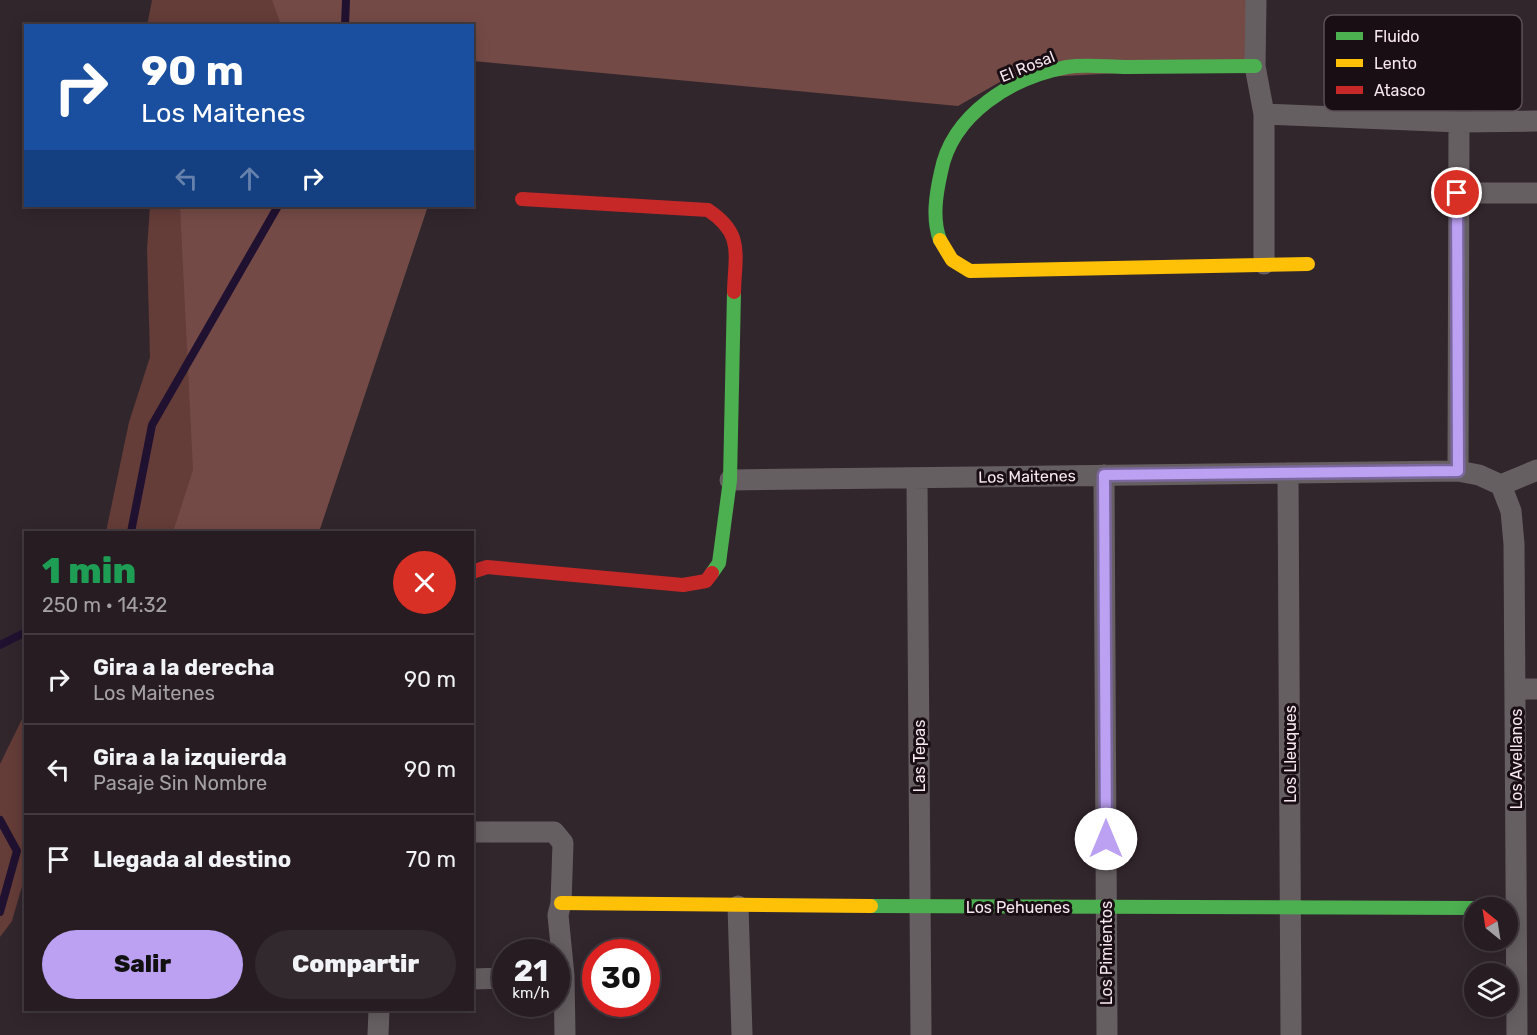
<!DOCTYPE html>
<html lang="es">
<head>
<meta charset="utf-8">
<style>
  :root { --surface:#261c22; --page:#32292f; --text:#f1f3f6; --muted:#a4a1a5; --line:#423a40; --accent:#bca0f2 }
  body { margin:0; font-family:Rubik,sans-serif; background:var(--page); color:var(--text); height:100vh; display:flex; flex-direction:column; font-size:22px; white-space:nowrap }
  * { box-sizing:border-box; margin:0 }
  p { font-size:20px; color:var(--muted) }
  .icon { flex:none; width:33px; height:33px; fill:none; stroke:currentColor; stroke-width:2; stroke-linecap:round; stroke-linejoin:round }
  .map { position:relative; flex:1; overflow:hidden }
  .sheet { position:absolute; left:24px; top:531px; width:450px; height:480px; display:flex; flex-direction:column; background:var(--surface); border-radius:0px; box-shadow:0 3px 15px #0003,0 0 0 2px var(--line) }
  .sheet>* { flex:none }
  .guide { position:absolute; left:24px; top:24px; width:450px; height:183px; border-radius:0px; box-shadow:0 3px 15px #0003,0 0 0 2px var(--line); background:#1a4fa0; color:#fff; overflow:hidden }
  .needle { width:39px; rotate:330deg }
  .tools { position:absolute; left:1464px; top:897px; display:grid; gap:12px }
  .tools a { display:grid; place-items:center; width:54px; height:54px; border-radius:50%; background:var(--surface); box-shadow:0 3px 15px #0003,0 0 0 2px var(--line); font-size:30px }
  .speed { position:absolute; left:492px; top:939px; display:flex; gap:12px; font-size:30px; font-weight:700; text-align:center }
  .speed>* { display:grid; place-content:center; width:78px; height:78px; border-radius:50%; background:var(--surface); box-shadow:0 3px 15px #0003,0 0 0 2px var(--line); line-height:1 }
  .speed small { font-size:15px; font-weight:400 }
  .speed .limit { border:9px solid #d22; background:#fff; color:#111 }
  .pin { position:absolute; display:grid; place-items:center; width:51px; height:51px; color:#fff; margin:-26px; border:3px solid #fff; border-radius:50%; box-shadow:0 2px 6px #0007 }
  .me { position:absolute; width:66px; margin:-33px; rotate:0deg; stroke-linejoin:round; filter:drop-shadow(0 0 4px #0008) }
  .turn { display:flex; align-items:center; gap:21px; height:126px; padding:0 18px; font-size:27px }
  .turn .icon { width:78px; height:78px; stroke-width:2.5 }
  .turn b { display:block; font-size:42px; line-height:51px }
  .lanes { display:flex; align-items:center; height:57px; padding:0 18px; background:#0003; justify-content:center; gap:30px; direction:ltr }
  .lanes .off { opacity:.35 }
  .round { display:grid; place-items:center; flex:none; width:63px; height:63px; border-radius:32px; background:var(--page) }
  .head { display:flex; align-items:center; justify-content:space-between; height:102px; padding:0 18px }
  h1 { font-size:36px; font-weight:800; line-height:45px; color:#1e9e55 }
  .action { display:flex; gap:12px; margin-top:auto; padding:12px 18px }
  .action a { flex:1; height:69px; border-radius:36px; background:var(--accent); color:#111; font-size:24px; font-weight:800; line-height:69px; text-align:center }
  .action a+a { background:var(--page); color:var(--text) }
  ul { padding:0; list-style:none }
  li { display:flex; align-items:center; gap:18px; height:90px; padding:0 18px; border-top:2px solid var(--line) }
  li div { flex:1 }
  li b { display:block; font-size:22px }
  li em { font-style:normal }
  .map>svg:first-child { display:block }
</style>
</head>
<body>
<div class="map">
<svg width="1537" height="1035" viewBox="0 0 1537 1035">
  <rect width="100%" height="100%" fill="#32262d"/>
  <!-- green -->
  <path fill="#643c38" d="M 152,0 L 333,0 L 311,25 L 147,26 Z
    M 150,206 L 213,206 L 191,532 L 106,532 L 129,422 L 150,357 L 147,249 Z
    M 25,713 L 25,876 L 12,921 L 0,937 L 0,764 Z"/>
  <!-- forest -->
  <path fill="#744a46" d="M 272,0 L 1256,0 L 1255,66 L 1005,79 L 958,106 L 473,61 L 472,26 L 281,25 Z
    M 180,206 L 428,206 L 319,532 L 173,532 L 193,470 Z"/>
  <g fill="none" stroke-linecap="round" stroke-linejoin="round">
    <!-- stream -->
    <path stroke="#201130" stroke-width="8" d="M 345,26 L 346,0
      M 131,532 L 152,425 L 278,206
      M 0,645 L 26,632
      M 0,820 L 17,851 L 0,912"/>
    <!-- street -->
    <path stroke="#665f62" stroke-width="21" d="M 1256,0 L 1255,66 L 1264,114 L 1264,264
      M 1264,114 L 1459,122 L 1537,121
      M 1457,193 L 1537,193
      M 1458,471 L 1459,122
      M 1288,473 L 1291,1035
      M 1104,475 L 1107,1035
      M 917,478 L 921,1035
      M 730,480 L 1458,471 L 1479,475 L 1501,485
      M 1501,485 L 1511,511 L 1514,544 L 1517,1035
      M 1501,485 L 1537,470
      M 1516,689 L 1537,689
      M 472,832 L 554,832 L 563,843 L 561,903 L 558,915 L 564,976 L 565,1035
      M 738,906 L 742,1035
      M 472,979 L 506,978
      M 378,1035 L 379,1010"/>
    <!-- fast -->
    <path stroke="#4caf50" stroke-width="14" d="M 940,240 C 932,219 936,194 941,172 C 952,114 1012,77 1067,67 C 1086,64 1107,67 1127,67 C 1169,67 1212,66 1255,66
      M 712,573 L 719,563 L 730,480 L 734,292
      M 871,906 L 1474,908"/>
    <!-- slow -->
    <path stroke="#ffc107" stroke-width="14" d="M 940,240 L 952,260 L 970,271 L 1308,264
      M 561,903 L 871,906"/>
    <!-- jam -->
    <path stroke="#c62828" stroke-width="14" d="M 522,199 L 708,210 C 744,234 735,253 734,292
      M 472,572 L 487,567 L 683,585 L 706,581 L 712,573"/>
  </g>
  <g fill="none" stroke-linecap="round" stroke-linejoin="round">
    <!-- route casing -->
    <g stroke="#7a689d" stroke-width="15">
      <path id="route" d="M 1106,839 L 1104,475 L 1458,471 L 1457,193"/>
    </g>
    <!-- route -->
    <use href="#route" stroke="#bca0f2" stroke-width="10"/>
  </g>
  <g text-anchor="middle" stroke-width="6" stroke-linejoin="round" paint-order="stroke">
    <!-- street labels -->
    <g font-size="16" fill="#f8e7f0" stroke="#190e14">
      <text transform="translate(1027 66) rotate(-22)" y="6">El Rosal</text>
      <text transform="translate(1027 476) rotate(-1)" y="6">Los Maitenes</text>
      <text transform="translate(1290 754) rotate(-90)" y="6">Los Lleuques</text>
      <text transform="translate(919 756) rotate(-90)" y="6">Las Tepas</text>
      <text transform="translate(1516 759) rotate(-90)" y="6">Los Avellanos</text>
      <text x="1018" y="913">Los Pehuenes</text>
      <text transform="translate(1106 953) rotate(-90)" y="6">Los Pimientos</text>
    </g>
  </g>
  <!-- legend -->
  <rect x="1324" y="15" width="198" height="96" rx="9" fill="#190e14" stroke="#5c4f56" stroke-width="1.5"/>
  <rect x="1336" y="32" width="27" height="8" fill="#4caf50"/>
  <rect x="1336" y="59" width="27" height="8" fill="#ffc107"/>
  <rect x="1336" y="86" width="27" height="8" fill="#c62828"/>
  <g font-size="16" fill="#f8e7f0">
    <text x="1374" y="42">Fluido</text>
    <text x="1374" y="69">Lento</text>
    <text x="1374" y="96">Atasco</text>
  </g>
</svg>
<div class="tools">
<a><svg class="needle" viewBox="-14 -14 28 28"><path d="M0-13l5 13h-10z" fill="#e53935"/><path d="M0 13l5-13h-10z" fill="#a4a1a5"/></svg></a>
<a><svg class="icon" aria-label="layers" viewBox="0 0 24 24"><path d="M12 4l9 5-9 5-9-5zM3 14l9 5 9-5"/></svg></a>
</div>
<div class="speed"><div>21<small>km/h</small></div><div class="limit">30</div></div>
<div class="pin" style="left:1457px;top:193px;background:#d93025"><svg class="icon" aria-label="arrive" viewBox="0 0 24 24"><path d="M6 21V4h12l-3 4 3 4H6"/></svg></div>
<svg class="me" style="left:1106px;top:839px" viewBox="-20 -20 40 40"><circle r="19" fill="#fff"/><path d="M0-13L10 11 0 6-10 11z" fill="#bca0f2"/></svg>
<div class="guide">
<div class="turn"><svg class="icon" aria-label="right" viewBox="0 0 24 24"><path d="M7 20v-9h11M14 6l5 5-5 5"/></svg><div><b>90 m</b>Los Maitenes</div></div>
<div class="lanes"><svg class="icon off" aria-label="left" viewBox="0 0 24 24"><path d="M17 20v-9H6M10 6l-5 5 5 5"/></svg><svg class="icon off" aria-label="ahead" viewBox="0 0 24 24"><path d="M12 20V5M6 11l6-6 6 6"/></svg><svg class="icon" aria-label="right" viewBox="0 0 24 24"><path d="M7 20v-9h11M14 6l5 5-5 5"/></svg></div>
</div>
<section class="sheet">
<div class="head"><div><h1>1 min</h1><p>250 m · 14:32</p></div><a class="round" style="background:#d93025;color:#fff"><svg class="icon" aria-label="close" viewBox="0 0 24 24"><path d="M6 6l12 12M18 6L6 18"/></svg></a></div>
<ul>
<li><svg class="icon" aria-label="right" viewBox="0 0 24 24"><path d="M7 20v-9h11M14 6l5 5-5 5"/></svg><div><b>Gira a la derecha</b><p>Los Maitenes</p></div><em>90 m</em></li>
<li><svg class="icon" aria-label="left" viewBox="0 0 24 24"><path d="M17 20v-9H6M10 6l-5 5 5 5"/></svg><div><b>Gira a la izquierda</b><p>Pasaje Sin Nombre</p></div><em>90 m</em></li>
<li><svg class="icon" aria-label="arrive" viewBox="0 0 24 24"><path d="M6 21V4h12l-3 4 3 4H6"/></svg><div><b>Llegada al destino</b></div><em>70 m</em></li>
</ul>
<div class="action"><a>Salir</a><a>Compartir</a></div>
</section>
</div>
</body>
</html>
